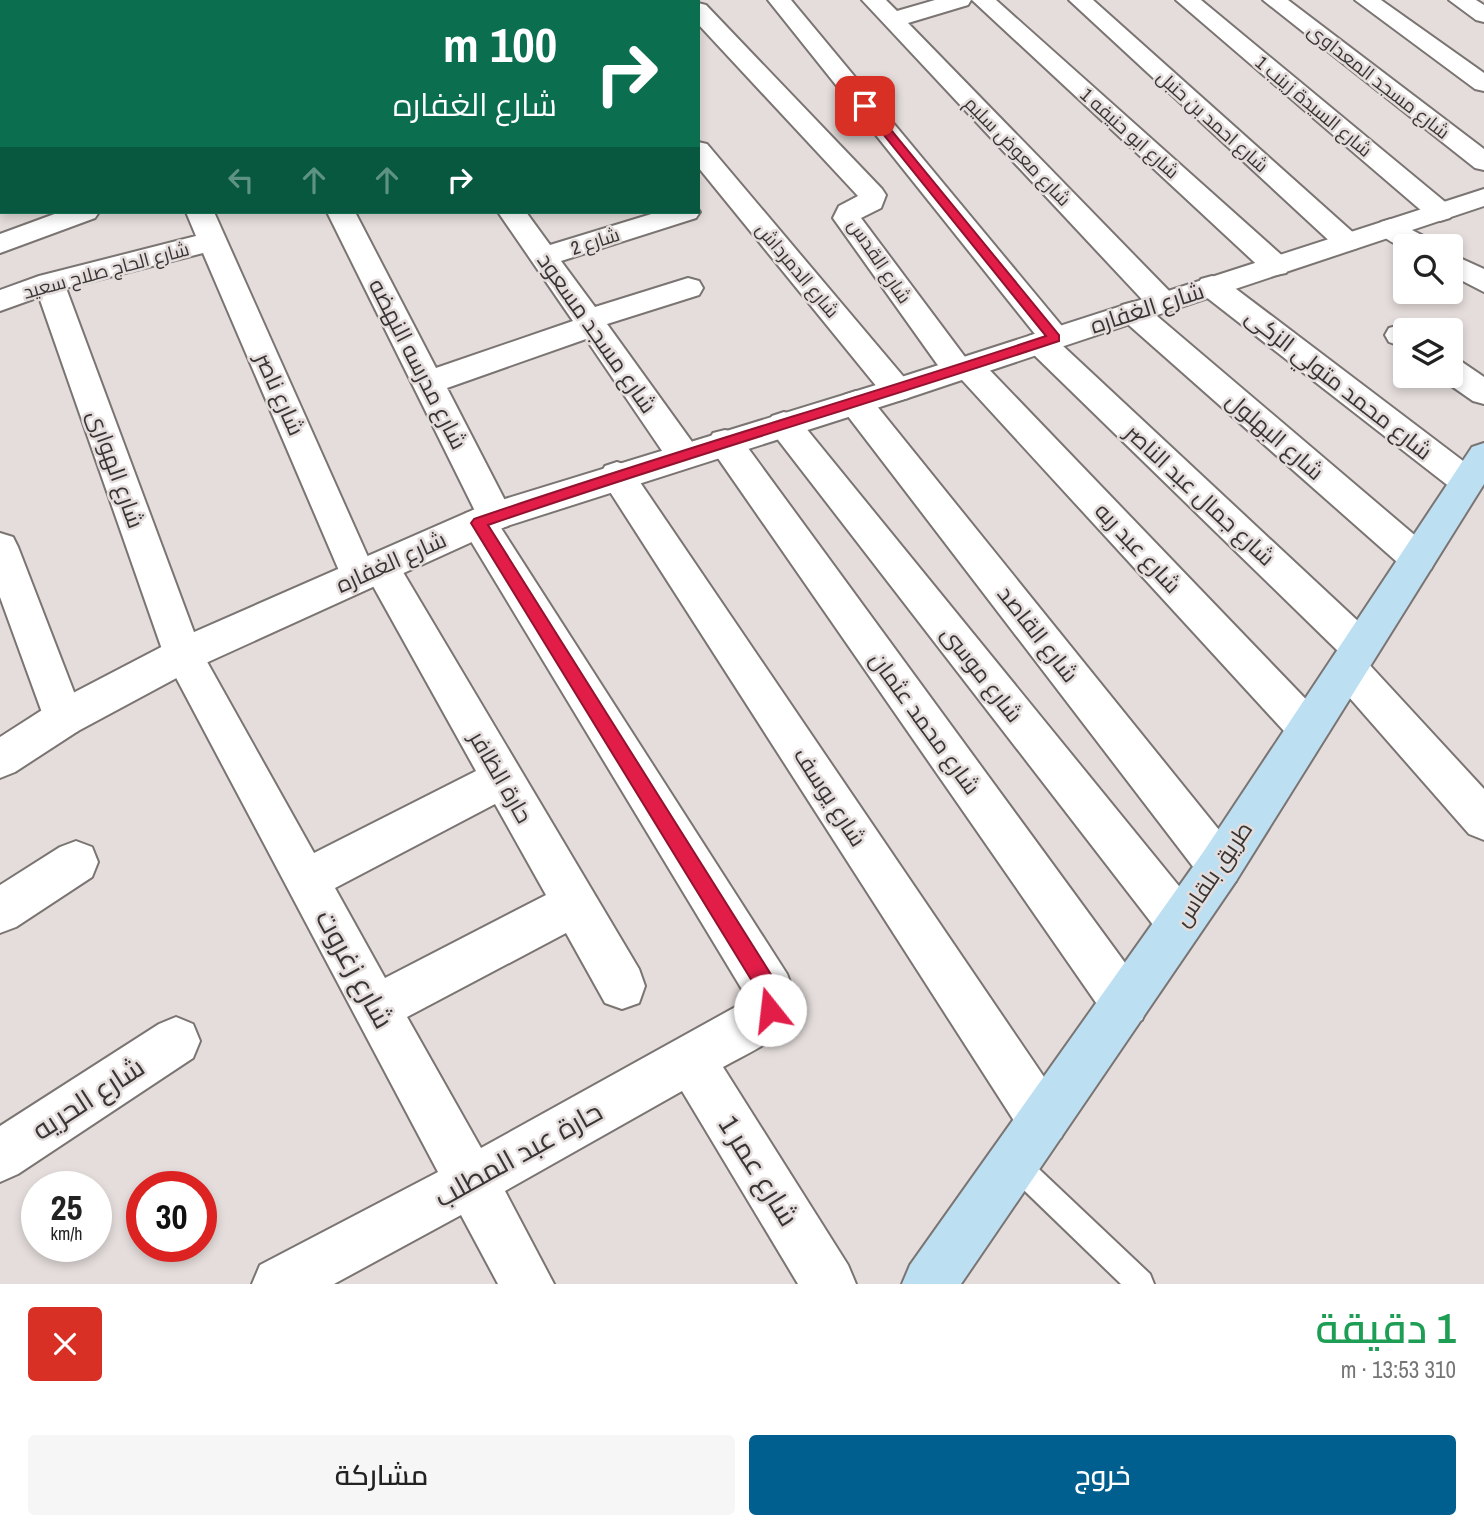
<!DOCTYPE html>
<html lang="ar">
<head>
<meta charset="utf-8">
<style>
  :root { --surface:#fff; --page:#f6f6f6; --text:#222; --muted:#767676; --accent:#005f8f }
  body { margin:0; font-family:"Archivo Narrow",Cairo,sans-serif; background:var(--page); color:var(--text); direction:rtl; height:100vh; display:flex; flex-direction:column; font-size:26px; white-space:nowrap }
  * { box-sizing:border-box; margin:0 }
  p { font-size:23px; color:var(--muted) }
  .icon { flex:none; width:38px; height:38px; fill:none; stroke:currentColor; stroke-width:2; stroke-linecap:round; stroke-linejoin:round }
  .map { position:relative; height:1284px; overflow:hidden; direction:ltr }
  .panel { display:flex; flex-direction:column; background:var(--surface); flex:1 }
  .panel>* { flex:none }
  .top-card { position:absolute; left:0px; top:0px; width:700px; height:214px; box-shadow:0 4px 10px #0003; direction:rtl; background:#0b6e4f; color:#fff; overflow:hidden }
  .tools { position:absolute; left:1393px; top:234px; display:grid; gap:14px }
  .tools a { display:grid; place-items:center; width:70px; height:70px; border-radius:7px; background:var(--surface); box-shadow:0 4px 10px #0003; font-size:35px }
  .speed { position:absolute; left:21px; top:1171px; display:flex; gap:14px; font-size:35px; font-weight:700; text-align:center }
  .speed>* { display:grid; place-content:center; width:91px; height:91px; border-radius:50%; background:var(--surface); box-shadow:0 4px 10px #0003; line-height:1 }
  .speed small { font-size:18px; font-weight:400 }
  .speed .limit { border:10px solid #d22; background:#fff; color:#111 }
  .pin { position:absolute; display:grid; place-items:center; width:60px; height:60px; color:#fff; margin:-30px; border-radius:14px; box-shadow:0 4px 10px #0006 }
  .me { position:absolute; width:77px; margin:-38px; rotate:344deg; stroke-linejoin:round; filter:drop-shadow(0 0 5px #0008) }
  .turn { display:flex; align-items:center; gap:24px; height:147px; padding:0 28px; font-size:32px }
  .turn .icon { width:91px; height:91px; stroke-width:2.5 }
  .turn b { display:block; font-size:49px; line-height:60px }
  .lanes { display:flex; align-items:center; height:66px; padding:0 28px; background:#0003; justify-content:center; gap:35px; direction:ltr }
  .lanes .off { opacity:.35 }
  .round { display:grid; place-items:center; flex:none; width:74px; height:74px; border-radius:7px; background:var(--page) }
  .overview { display:flex; align-items:center; justify-content:space-between; height:119px; padding:0 28px }
  h1 { font-size:42px; font-weight:600; line-height:52px; color:#1e9e55 }
  .cta { display:flex; gap:14px; margin-top:auto; padding:14px 28px }
  .cta a { flex:1; height:80px; border-radius:7px; background:var(--accent); color:#fff; font-size:28px; font-weight:600; line-height:80px; text-align:center }
  .cta a+a { background:var(--page); color:var(--text) }
  .map>svg:first-child { display:block }
</style>
</head>
<body>
<div class="map">
<svg width="1484" height="1284" viewBox="0 0 1484 1284">
  <rect width="100%" height="100%" fill="#e4dddb"/>
  <g fill="none" stroke-linecap="round" stroke-linejoin="round">
    <!-- service casing -->
    <g stroke="#7a7472" stroke-width="4">
      <path id="service" d="M 1014,1150 L 1023,1154 L 1150,1274 L 1154,1284 L 1121,1284 L 1005,1172 L 1001,1163 L 1005,1154 Z"/>
    </g>
    <!-- minor casing -->
    <g stroke="#7a7472" stroke-width="4">
      <path id="minor" d="M 97,0 L 119,0 L 120,2 L 97,2 Z
        M 164,0 L 187,0 L 186,2 Z
        M 223,0 L 245,0 L 246,2 L 223,2 Z
        M 359,0 L 387,0 L 358,2 Z
        M 553,0 L 582,0 L 552,2 Z
        M 768,0 L 791,0 L 1066,331 L 1071,338 L 1063,346 L 1374,636 L 1379,647 L 1374,658 L 1366,661 L 1484,789 L 1484,840 L 1469,834 L 1334,680 L 1328,668 L 1334,656 L 1341,654 L 1029,350 L 1024,343 L 1029,336 L 1035,334 Z
        M 862,0 L 886,0 L 897,11 L 935,0 L 971,0 L 968,5 L 908,23 L 1174,296 L 1178,303 L 1174,310 L 1163,313 L 1152,310 Z
        M 972,0 L 996,0 L 1286,259 L 1291,266 L 1286,273 L 1276,275 L 1266,273 Z
        M 1069,0 L 1093,0 L 1357,236 L 1361,242 L 1357,248 L 1347,251 L 1337,248 Z
        M 1176,0 L 1201,0 L 1450,206 L 1454,212 L 1450,218 L 1440,221 L 1430,218 Z
        M 1263,0 L 1288,0 L 1484,149 L 1484,170 L 1475,168 Z
        M 1355,0 L 1381,0 L 1484,73 L 1484,91 L 1475,89 Z
        M 1449,0 L 1476,0 L 1484,5 L 1484,22 L 1476,20 Z
        M 0,1 L 3,2 L 2,20 L 0,19 Z
        M 698,3 L 706,5 L 882,189 L 886,195 L 881,208 L 861,218 L 965,357 L 979,359 L 1322,716 L 1328,729 L 1322,742 L 1308,747 L 1294,742 L 962,380 L 947,378 L 833,218 L 839,206 L 858,196 L 698,24 Z
        M 698,142 L 707,144 L 908,382 L 913,390 L 908,398 L 897,401 L 886,398 L 698,167 Z
        M 698,209 L 700,212 L 696,218 L 561,261 L 595,307 L 688,278 L 699,281 L 703,288 L 699,295 L 607,324 L 695,446 L 700,455 L 695,464 L 683,468 L 671,464 L 586,339 L 447,388 L 513,516 L 508,526 L 501,528 L 787,974 C 810,1030 764,1044 723,1067 L 848,1265 L 856,1284 L 798,1284 L 682,1091 L 505,1191 L 554,1284 L 498,1284 L 461,1215 L 334,1284 L 252,1284 L 260,1265 L 438,1172 L 164,655 L 39,297 L 0,311 L 0,290 L 39,276 L 196,236 L 186,212 L 214,212 L 368,557 L 381,552 L 394,557 L 639,969 L 645,986 L 639,1003 L 622,1009 L 605,1003 L 566,933 L 407,1017 L 481,1148 L 739,1005 L 746,996 L 466,533 L 461,523 L 466,513 L 475,511 L 327,212 L 355,212 L 436,368 L 573,321 L 498,212 L 526,212 L 550,245 L 658,212 ZM 203,253 L 346,587 L 359,592 L 373,586 L 476,771 L 314,853 L 201,651 L 66,288 ZM 495,804 L 546,895 L 385,978 L 335,888 Z
        M 60,212 L 99,212 L 95,218 L 0,253 L 0,234 Z
        M 1391,219 L 1433,241 L 1437,247 C 1413,247 1392,251 1377,228 L 1381,222 Z
        M 1451,254 L 1484,269 L 1484,292 L 1451,275 Z
        M 1212,276 L 1223,279 L 1479,473 L 1484,481 L 1479,491 L 1467,495 L 1455,491 L 1201,293 L 1197,286 L 1201,279 Z
        M 1133,302 L 1144,305 L 1431,549 L 1436,559 L 1431,569 L 1418,573 L 1405,569 L 1122,319 L 1118,312 L 1122,305 Z
        M 1400,325 L 1416,331 L 1405,331 L 1405,348 L 1389,342 L 1385,335 L 1389,328 Z
        M 1451,359 L 1462,362 L 1484,377 L 1484,404 L 1473,401 L 1440,378 L 1451,376 Z
        M 856,391 L 868,395 L 1236,851 L 1242,866 L 1236,881 L 1220,887 L 1204,881 L 844,411 L 840,403 L 844,395 Z
        M 784,412 L 796,416 L 1196,907 L 1203,923 L 1196,939 L 1180,945 L 1164,939 L 772,432 L 767,424 L 772,416 Z
        M 725,430 L 737,433 L 1142,986 L 1149,1003 L 1142,1020 L 1125,1027 L 1108,1020 L 713,451 L 708,442 L 713,433 Z
        M 617,462 L 629,466 L 1061,1102 L 1068,1120 L 1061,1138 L 1043,1145 L 1025,1138 L 605,484 L 600,475 L 605,466 Z
        M 0,533 L 13,537 L 18,547 L 84,718 L 78,731 L 64,736 L 50,731 L 44,718 L 0,597 Z
        M 76,841 L 92,847 L 98,862 L 92,877 L 16,927 L 0,933 L 0,885 L 60,847 Z
        M 176,1017 L 193,1024 L 200,1041 L 193,1058 L 18,1174 L 0,1182 L 0,1126 L 159,1024 Z"/>
    </g>
    <!-- tertiary casing -->
    <g stroke="#7a7472" stroke-width="4">
      <path id="tertiary" d="M 1484,189 L 1484,206 L 908,398 L 507,526 L 197,667 L 78,731 L 15,772 L 0,778 L 0,737 L 50,705 L 169,643 L 482,506 L 886,382 Z"/>
    </g>
    <!-- secondary casing -->
    <g stroke="#7a7472" stroke-width="4">
      <path id="secondary" d="M 1484,443 L 1484,484 L 1236,881 L 961,1284 L 902,1284 L 910,1265 L 1204,851 L 1472,447 Z"/>
    </g>
    <!-- service -->
    <use href="#service" fill="#fff" fill-rule="evenodd"/>
    <!-- minor -->
    <use href="#minor" fill="#fff" fill-rule="evenodd"/>
    <!-- tertiary -->
    <use href="#tertiary" fill="#fff" fill-rule="evenodd"/>
    <!-- secondary -->
    <use href="#secondary" fill="#bddff2" fill-rule="evenodd"/>
  </g>
  <!-- route -->
  <path fill="#e11d48" stroke="#92132f" stroke-width="2" d="M 862,103 L 869,103 L 1059,335 L 1059,341 C 869,404 677,460 488,525 L 777,984 L 780,1010 L 777,1017 L 770,1020 L 763,1017 L 760,994 L 471,523 L 474,519 C 663,454 856,399 1046,336 L 862,108 Z"/>
  <g text-anchor="middle" stroke-width="5" stroke-linejoin="round" paint-order="stroke">
    <!-- far-street labels -->
    <g font-size="19" fill="#383535" stroke="#e4dddb">
      <text transform="translate(1379 81) rotate(38)" y="7">شارع مسجد المعداوى</text>
      <text transform="translate(1314 106) rotate(40)" y="7">شارع السيدة زينب 1</text>
      <text transform="translate(1213 121) rotate(42)" y="7">شارع احمد بن حنبل</text>
      <text transform="translate(1130 133) rotate(42)" y="7">شارع ابو حنيفه 1</text>
      <text transform="translate(1018 151) rotate(46)" y="7">شارع معوض سليم</text>
      <text transform="translate(595 241) rotate(-18)" y="7">شارع 2</text>
      <text transform="translate(880 261) rotate(56)" y="7">شارع القدس</text>
      <text transform="translate(106 270) rotate(-15)" y="7">شارع الحاج صلاح سعيد</text>
      <text transform="translate(798 270) rotate(50)" y="7">شارع الدمرداش</text>
    </g>
    <!-- street labels -->
    <g font-size="23" fill="#383535" stroke="#e4dddb">
      <text transform="translate(1147 308) rotate(-18)" y="8">شارع الغفاره</text>
      <text transform="translate(597 333) rotate(55)" y="8">شارع مسجد مسعود</text>
      <text transform="translate(418 364) rotate(63)" y="8">شارع مدرسه النهضه</text>
      <text transform="translate(1339 384) rotate(38)" y="8">شارع محمد متولي الزكى</text>
      <text transform="translate(280 394) rotate(66)" y="8">شارع ناصر</text>
      <text transform="translate(1275 436) rotate(41)" y="8">شارع البهلول</text>
      <text transform="translate(116 469) rotate(70)" y="8">شارع الهوارى</text>
      <text transform="translate(1200 495) rotate(43)" y="8">شارع جمال عبد الناصر</text>
      <text transform="translate(1138 548) rotate(47)" y="8">شارع عبد ربه</text>
      <text transform="translate(391 562) rotate(-24)" y="8">شارع الغفاره</text>
      <text transform="translate(1038 634) rotate(52)" y="8">شارع القاصد</text>
      <text transform="translate(982 674) rotate(52)" y="8">شارع موسى</text>
      <text transform="translate(925 723) rotate(54)" y="8">شارع محمد عثمان</text>
      <text transform="translate(501 777) rotate(60)" y="8">حارة الظافر</text>
      <text transform="translate(830 797) rotate(57)" y="8">شارع يوسف</text>
      <text transform="translate(1213 874) rotate(-56)" y="8">طريق بلقاس</text>
    </g>
    <!-- near-street labels -->
    <g font-size="28" fill="#383535" stroke="#e4dddb">
      <text transform="translate(355 969) rotate(61)" y="10">شارع زغروت</text>
      <text transform="translate(88 1098) rotate(-33)" y="10">شارع الحريه</text>
      <text transform="translate(518 1154) rotate(-29)" y="10">حارة عبد المطلب</text>
      <text transform="translate(759 1171) rotate(58)" y="10">شارع عمر 1</text>
    </g>
  </g>
</svg>
<div class="tools">
<a><svg class="icon" aria-label="search" viewBox="0 0 24 24"><circle cx="10" cy="10" r="6"/><path d="M15 15l6 6"/></svg></a>
<a><svg class="icon" aria-label="layers" viewBox="0 0 24 24"><path d="M12 4l9 5-9 5-9-5zM3 14l9 5 9-5"/></svg></a>
</div>
<div class="speed"><div>25<small>km/h</small></div><div class="limit">30</div></div>
<div class="pin" style="left:865px;top:106px;background:#d93025"><svg class="icon" aria-label="arrive" viewBox="0 0 24 24"><path d="M6 21V4h12l-3 4 3 4H6"/></svg></div>
<svg class="me" style="left:770px;top:1010px" viewBox="-20 -20 40 40"><circle r="19" fill="#fff"/><path d="M0-13L10 11 0 6-10 11z" fill="#e11d48"/></svg>
<div class="top-card">
<div class="turn"><svg class="icon" aria-label="right" viewBox="0 0 24 24"><path d="M7 20v-9h11M14 6l5 5-5 5"/></svg><div><b>100 m</b>شارع الغفاره</div></div>
<div class="lanes"><svg class="icon off" aria-label="left" viewBox="0 0 24 24"><path d="M17 20v-9H6M10 6l-5 5 5 5"/></svg><svg class="icon off" aria-label="ahead" viewBox="0 0 24 24"><path d="M12 20V5M6 11l6-6 6 6"/></svg><svg class="icon off" aria-label="ahead" viewBox="0 0 24 24"><path d="M12 20V5M6 11l6-6 6 6"/></svg><svg class="icon" aria-label="right" viewBox="0 0 24 24"><path d="M7 20v-9h11M14 6l5 5-5 5"/></svg></div>
</div>
</div>
<section class="panel">
<div class="overview"><div><h1>1 دقيقة</h1><p>310 m · 13:53</p></div><a class="round" style="background:#d93025;color:#fff"><svg class="icon" aria-label="close" viewBox="0 0 24 24"><path d="M6 6l12 12M18 6L6 18"/></svg></a></div>
<div class="cta"><a>خروج</a><a>مشاركة</a></div>
</section>
</body>
</html>
